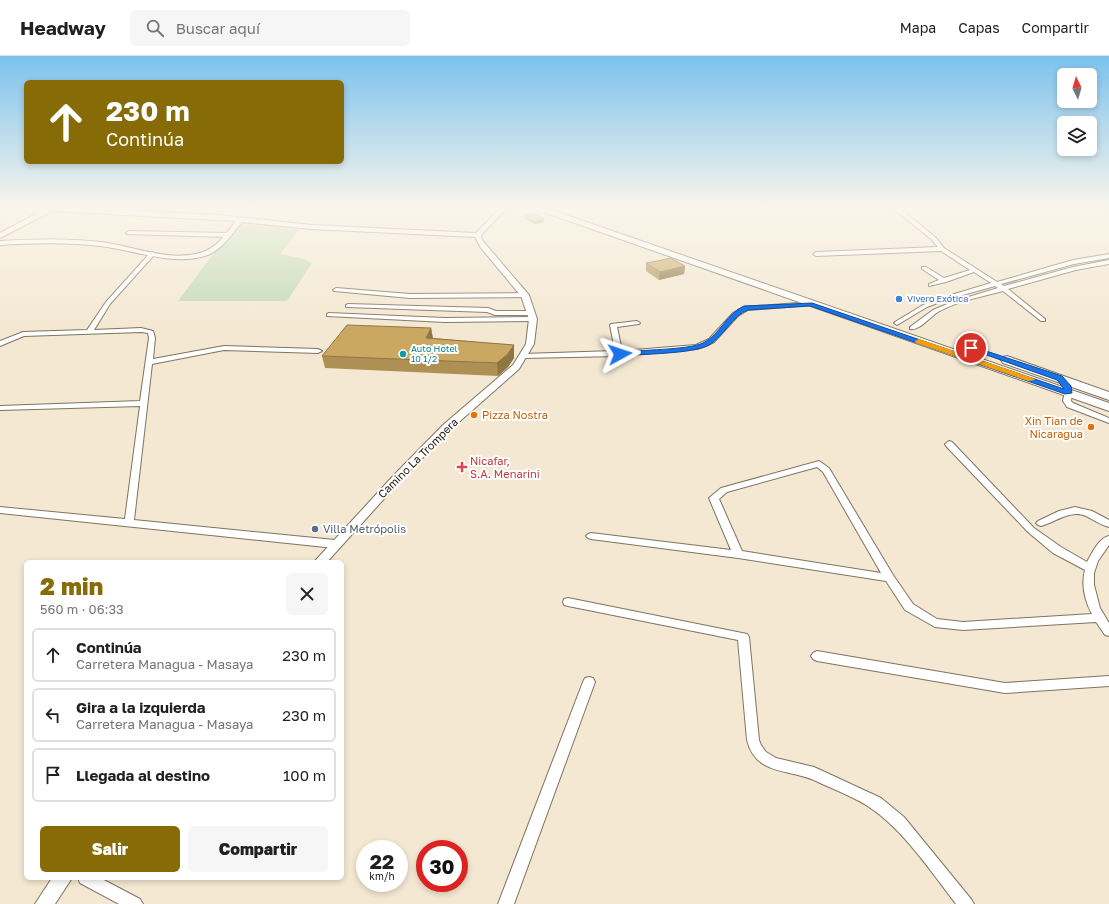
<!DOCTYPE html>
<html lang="es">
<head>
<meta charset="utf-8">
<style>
  :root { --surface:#fff; --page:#f6f6f6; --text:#202124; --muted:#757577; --line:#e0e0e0; --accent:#866b07 }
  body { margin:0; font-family:"Golos Text",sans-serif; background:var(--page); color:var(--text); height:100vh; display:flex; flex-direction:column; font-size:15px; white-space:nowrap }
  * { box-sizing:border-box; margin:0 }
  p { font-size:13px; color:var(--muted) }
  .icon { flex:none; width:22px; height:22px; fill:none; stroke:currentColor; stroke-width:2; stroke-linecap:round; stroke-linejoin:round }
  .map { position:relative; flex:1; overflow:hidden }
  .drawer { position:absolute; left:24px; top:504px; width:320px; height:320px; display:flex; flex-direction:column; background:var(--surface); border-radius:6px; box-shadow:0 2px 6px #0003 }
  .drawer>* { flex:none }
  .hud { position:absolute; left:24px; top:24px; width:320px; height:84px; border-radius:6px; box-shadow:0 2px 6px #0003; background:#866b07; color:#fff; overflow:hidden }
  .needle { width:26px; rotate:355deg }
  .tools { position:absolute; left:1057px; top:12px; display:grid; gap:8px }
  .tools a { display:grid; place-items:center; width:40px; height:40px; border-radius:6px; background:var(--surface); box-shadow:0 2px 6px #0003; font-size:20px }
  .speed { position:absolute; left:356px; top:784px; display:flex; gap:8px; font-size:20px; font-weight:700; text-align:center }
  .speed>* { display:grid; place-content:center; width:52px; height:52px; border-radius:50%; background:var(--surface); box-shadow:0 2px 6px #0003; line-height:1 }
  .speed small { font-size:10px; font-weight:400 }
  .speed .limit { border:6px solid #d22; background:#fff; color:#111 }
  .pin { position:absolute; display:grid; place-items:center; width:34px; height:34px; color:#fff; margin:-17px; border:2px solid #fff; border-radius:50%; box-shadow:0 1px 4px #0007 }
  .me { position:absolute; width:44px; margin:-22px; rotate:85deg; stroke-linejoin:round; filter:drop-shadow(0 0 3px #0008) }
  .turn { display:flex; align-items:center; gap:14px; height:84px; padding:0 16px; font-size:18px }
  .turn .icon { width:52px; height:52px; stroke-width:2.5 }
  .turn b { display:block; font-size:28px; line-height:34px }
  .round { display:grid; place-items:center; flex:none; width:42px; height:42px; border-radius:6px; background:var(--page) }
  .overview { display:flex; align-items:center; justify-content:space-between; height:68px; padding:0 16px }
  h1 { font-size:24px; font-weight:800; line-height:30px; color:var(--accent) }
  .primary-button { display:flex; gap:8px; margin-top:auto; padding:8px 16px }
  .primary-button a { flex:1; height:46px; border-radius:6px; background:var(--accent); color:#fff; font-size:16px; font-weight:800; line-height:46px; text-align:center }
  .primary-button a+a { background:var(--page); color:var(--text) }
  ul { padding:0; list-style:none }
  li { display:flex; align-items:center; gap:12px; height:54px; margin:0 8px 6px; padding:0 8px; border:2px solid var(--line); border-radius:6px }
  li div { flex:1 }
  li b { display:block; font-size:15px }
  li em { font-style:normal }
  header { display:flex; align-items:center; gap:24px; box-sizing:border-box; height:56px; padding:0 20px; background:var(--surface); border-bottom:1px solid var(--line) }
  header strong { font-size:19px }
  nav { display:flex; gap:22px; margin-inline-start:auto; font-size:14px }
  .search { width:280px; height:36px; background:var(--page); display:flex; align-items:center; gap:10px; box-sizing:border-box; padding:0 14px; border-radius:6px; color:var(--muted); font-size:15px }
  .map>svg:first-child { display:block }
</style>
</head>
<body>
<header>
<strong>Headway</strong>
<div class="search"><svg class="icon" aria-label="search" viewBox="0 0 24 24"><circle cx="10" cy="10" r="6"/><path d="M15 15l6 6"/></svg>Buscar aquí</div>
<nav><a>Mapa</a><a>Capas</a><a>Compartir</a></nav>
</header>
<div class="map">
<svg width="1109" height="848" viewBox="0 0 1109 848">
  <rect width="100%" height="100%" fill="#f4e8d2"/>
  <!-- green -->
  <path fill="#c0dab4" d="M 244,166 L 300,172 L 280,198 L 304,203 L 312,207 L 287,245 L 178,245 L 211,201 Z"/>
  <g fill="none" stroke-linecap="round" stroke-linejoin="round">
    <!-- minor casing -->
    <g stroke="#7e7460" stroke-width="2">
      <path id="minor" d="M 901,153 L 935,181 L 944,192 L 997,226 L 1073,204 L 1109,198 L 1109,202 L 1074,208 L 1001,228 L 1004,230 L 1073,211 L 1109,204 L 1109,208 L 1076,214 L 1008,233 L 1045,263 L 1045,265 L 1041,265 L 1003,235 C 981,241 957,245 938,256 C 930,261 919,275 910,273 L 910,271 L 933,254 L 952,246 L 998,232 L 995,230 L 945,244 L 927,251 L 897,269 L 894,267 L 895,266 L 923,249 L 941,242 L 991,227 L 974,216 L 946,226 L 929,230 L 929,228 L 939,224 L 922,213 L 922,211 L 926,211 L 944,222 L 970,214 L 941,195 L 816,200 L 813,198 L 816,196 L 938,191 L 931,183 L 895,154 Z
        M 129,175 L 227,177 L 230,179 L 227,181 L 127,178 L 126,177 Z
        M 152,196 L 154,197 L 154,199 L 110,248 L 94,274 L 141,272 L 153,275 L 155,282 L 153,303 L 224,290 L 318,293 L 322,295 L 318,297 L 224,294 L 152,308 L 134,464 L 335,484 L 339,486 L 340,488 L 339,490 L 335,492 L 0,457 L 0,451 L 125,463 L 140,350 L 0,354 L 0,350 L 140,345 L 149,282 L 148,277 L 141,276 L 24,280 L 0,290 L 0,285 L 23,276 L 87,274 L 106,246 L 150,197 Z
        M 336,232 L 410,238 L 525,237 L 528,239 L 525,241 L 410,242 L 334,235 L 333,234 Z
        M 810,246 L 812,247 L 812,249 L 748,254 L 738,260 L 714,286 L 708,289 L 697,293 L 619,300 L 523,302 L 519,300 L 523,298 L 615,295 L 610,269 L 611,268 L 637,265 L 640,267 L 639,268 L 617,271 L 622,295 L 696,289 L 709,283 L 733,257 L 745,251 Z
        M 348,248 L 488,252 L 496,255 L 531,255 L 534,257 L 531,259 L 495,259 L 487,256 L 346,251 L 346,249 Z
        M 329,257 L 445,262 L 533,261 L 536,263 L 533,265 L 445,266 L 327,260 L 327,258 Z
        M 1065,335 L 1068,335 L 1072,337 L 1071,345 L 1073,347 L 1109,362 L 1109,367 L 1067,351 L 1063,345 Z
        M 949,385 L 952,386 L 1034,472 L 1061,491 L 1087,506 C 1092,497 1099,482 1109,480 L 1109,489 L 1098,505 L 1094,517 L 1094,529 L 1100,552 L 1109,567 L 1109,580 L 1105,579 L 1096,566 L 963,574 L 935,571 L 905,554 L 886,525 L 738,502 L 591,483 L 588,482 L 586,480 L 588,478 L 591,477 L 731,494 L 709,442 L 721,432 L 819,405 L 829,412 L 893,519 L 913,548 L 937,563 L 963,566 L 1092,558 C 1085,545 1081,529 1085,514 L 1053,497 L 1028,476 L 946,390 L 945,388 ZM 817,411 L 823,416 L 881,517 L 742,495 L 719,443 L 727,436 Z
        M 1075,451 L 1092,455 L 1109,464 L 1109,471 C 1101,469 1094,464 1086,460 C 1070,453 1056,466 1041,470 L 1038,469 L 1036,467 L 1038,465 L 1059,455 Z
        M 568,542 L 747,578 L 749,581 L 759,684 L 761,689 L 766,696 L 776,702 L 814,711 L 881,742 L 904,761 L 971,843 L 974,848 L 956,848 C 932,817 904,775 872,753 C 859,743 833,733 818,726 C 791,712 756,721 747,684 L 738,584 L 568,550 L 564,549 L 563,546 L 564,543 Z
        M 817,595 L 1005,627 L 1109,620 L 1109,630 L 1005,637 L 817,605 L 813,603 L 811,600 L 813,597 Z
        M 589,621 L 593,622 L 595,626 L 514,848 L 498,848 L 583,626 L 585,622 Z
        M 78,822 L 100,822 L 140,843 L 143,848 L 119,848 L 80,827 Z"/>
    </g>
    <!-- tertiary casing -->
    <g stroke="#7e7460" stroke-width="2">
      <path id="tertiary" d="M 45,153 L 102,153 L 218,159 L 312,169 L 476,177 L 499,153 L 506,153 L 481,179 L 482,184 L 529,239 L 537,263 L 534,288 L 519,313 L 451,373 L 401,424 L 327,506 L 314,506 L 393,420 L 443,369 L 513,309 L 526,288 L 529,263 L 521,240 L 481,192 L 475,181 L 312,173 L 242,166 C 232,177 223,193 208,199 C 172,211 136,194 100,190 C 67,186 33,187 0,189 L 0,185 C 34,183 67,182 101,186 C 134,190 170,207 203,196 C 218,191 227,176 236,165 L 52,155 L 0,182 L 0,177 Z
        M 52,822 L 72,822 L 55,848 L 35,848 Z"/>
    </g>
    <!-- trunk casing -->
    <g stroke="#7e7460" stroke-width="2">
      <path id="trunk" d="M 499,153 L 508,153 L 504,156 Z
        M 535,153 L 549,153 L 1109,347 L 1109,355 Z
        M 1007,300 L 1109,336 L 1109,344 L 1003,307 L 1001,304 L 1003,301 Z"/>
    </g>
    <!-- minor -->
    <use href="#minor" fill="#fff" fill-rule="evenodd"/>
    <!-- tertiary -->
    <use href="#tertiary" fill="#fff" fill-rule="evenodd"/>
    <!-- trunk -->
    <use href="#trunk" fill="#fff" fill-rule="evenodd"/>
  </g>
  <!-- wall -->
  <path fill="#af9054" d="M 524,159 L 544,166 L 534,168 L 524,162 Z
    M 646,207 L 685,210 L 684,218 L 659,224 L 646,215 Z
    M 431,272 L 433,282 L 514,289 L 514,302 L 508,311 L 498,320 L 325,312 L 322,300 Z"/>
  <!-- shaded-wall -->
  <path fill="#8e7645" d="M 544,163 L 544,166 L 534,168 L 534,166 Z
    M 685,210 L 684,218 L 659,224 L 660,216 Z
    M 431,272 L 433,284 L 426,282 Z
    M 514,289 L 514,302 L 508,311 L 498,320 L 497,307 Z"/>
  <!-- building -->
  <path fill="#cba862" stroke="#8e7645" d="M 534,157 L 544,163 L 534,166 L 524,159 Z
    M 671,202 L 685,210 L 660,216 L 646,207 L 657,205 Z
    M 347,269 L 431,272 L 426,282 L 514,289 L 507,299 L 497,307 L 322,300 Z"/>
  <!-- sky -->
  <linearGradient id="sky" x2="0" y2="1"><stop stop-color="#7cc2ed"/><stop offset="0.56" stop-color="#faf5eb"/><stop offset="1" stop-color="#faf5eb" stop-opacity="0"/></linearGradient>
  <rect width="1109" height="272" fill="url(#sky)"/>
  <!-- route -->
  <path fill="#1a73e8" stroke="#114b97" d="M 812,247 L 1064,333 L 1057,324 L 967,292 L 974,291 L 1062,320 L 1071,330 L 1072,337 L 1065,338 L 810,250 L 748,254 C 732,260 724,280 709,289 C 694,298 639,298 620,300 L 616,298 L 620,296 C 637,294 689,294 703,287 C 720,279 727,257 744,250 Z"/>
  <!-- slow -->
  <path fill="#f59e0b" d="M 919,283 L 1033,322 L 1035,324 L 1028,325 L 916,287 L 915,285 Z"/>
  <!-- markers -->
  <circle fill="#3f7fe0" stroke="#fff" stroke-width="1.5" cx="899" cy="243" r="4"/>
  <circle fill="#0f9aa8" stroke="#fff" stroke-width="1.5" cx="403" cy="298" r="4"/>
  <g fill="#e8710a" stroke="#fff" stroke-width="1.5">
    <circle cx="474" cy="359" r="4"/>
    <circle cx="1091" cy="371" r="4"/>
  </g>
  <path fill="#e0444e" stroke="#fff" stroke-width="1.5" d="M460 405h4v4h4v4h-4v4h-4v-4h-4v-4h4z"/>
  <circle fill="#5c6f8a" stroke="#fff" stroke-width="1.5" cx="315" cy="473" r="4"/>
  <g text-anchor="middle" stroke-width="4" stroke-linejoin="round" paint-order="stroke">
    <!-- far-shop labels -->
    <g font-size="9" fill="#366cbe" stroke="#fff" text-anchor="start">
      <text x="907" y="246">Vivero Exótica</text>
    </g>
    <!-- far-culture labels -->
    <g font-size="9" fill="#0d838f" stroke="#fff" text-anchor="start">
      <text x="411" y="296">Auto Hotel<tspan x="411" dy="10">10 1/2</tspan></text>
    </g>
    <!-- food labels -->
    <g font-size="11" fill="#c56008" stroke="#fff" text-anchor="start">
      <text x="482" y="363">Pizza Nostra</text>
      <text x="1083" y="369" text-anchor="end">Xin Tian de<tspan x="1083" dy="13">Nicaragua</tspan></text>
    </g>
    <!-- street labels -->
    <g font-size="11" fill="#242018" stroke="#fff">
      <text transform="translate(418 402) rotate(-45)" y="4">Camino La Trompera</text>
    </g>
    <!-- health labels -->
    <g font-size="11" fill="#be3a42" stroke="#fff" text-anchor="start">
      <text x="470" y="409">Nicafar,<tspan x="470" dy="13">S.A. Menarini</tspan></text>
    </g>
    <!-- service labels -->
    <g font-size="11" fill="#4e5e75" stroke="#fff" text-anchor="start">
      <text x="323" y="477">Villa Metrópolis</text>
    </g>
  </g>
</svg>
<div class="tools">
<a><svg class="needle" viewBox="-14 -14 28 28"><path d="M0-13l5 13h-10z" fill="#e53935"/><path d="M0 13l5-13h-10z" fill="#757577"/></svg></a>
<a><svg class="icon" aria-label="layers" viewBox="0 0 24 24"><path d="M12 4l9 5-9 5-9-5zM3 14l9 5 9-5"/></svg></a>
</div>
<div class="speed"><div>22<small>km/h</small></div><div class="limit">30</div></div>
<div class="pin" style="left:971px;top:292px;background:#d93025"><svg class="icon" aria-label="arrive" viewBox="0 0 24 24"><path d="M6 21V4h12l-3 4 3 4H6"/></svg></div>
<svg class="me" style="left:620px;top:298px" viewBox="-20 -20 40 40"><path d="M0-17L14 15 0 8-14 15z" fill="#1a73e8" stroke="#fff" stroke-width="4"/></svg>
<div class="hud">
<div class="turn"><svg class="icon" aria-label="ahead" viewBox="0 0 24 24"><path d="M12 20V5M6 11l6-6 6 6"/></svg><div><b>230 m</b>Continúa</div></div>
</div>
<section class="drawer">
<div class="overview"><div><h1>2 min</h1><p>560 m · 06:33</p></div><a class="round"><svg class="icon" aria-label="close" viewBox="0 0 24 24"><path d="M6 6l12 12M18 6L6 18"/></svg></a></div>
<ul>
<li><svg class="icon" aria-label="ahead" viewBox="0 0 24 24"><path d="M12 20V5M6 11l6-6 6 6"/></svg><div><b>Continúa</b><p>Carretera Managua - Masaya</p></div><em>230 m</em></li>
<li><svg class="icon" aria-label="left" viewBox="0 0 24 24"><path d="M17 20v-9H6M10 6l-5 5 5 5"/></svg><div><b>Gira a la izquierda</b><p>Carretera Managua - Masaya</p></div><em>230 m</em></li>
<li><svg class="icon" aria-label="arrive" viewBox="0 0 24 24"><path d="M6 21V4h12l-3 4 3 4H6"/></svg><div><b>Llegada al destino</b></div><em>100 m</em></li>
</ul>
<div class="primary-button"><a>Salir</a><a>Compartir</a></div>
</section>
</div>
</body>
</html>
